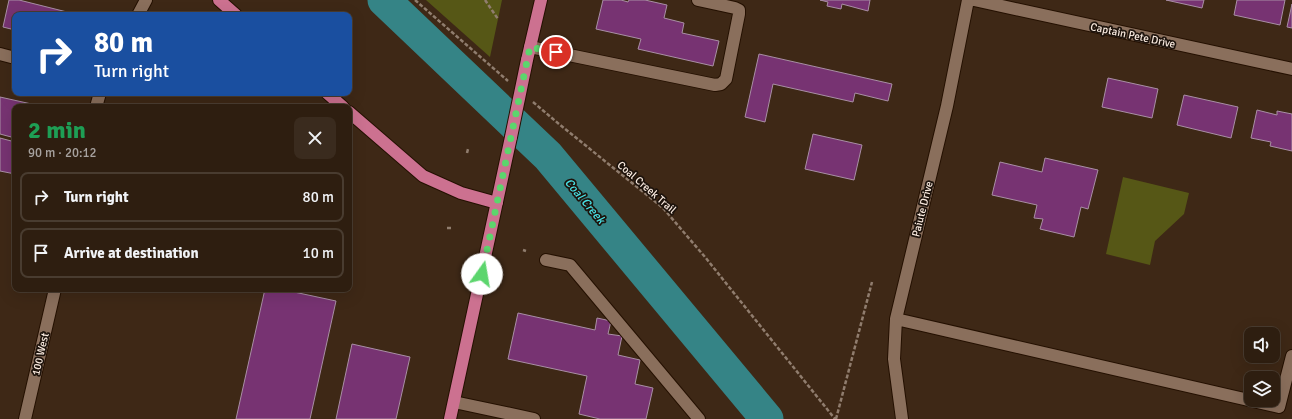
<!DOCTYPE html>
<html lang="en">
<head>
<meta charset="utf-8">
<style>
  :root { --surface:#2e1e10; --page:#3a2b1e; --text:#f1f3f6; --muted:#a7a29f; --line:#493c30 }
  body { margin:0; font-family:Signika,sans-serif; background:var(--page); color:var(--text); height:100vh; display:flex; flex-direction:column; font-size:15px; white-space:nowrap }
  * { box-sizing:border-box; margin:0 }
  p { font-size:13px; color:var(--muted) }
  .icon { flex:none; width:22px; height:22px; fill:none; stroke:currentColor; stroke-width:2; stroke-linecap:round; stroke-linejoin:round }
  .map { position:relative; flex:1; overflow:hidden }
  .drawer { position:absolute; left:12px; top:104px; width:340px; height:188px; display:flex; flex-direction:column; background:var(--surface); border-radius:8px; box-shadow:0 4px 16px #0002,0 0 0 1px var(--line) }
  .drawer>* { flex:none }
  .banner { position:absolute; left:12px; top:12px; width:340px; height:84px; border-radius:8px; box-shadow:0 4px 16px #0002,0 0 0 1px var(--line); background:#1a4fa0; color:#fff; overflow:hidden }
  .buttons { position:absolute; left:1244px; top:327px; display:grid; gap:8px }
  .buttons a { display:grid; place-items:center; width:36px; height:36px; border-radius:8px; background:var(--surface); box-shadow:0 4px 16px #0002,0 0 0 1px var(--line); font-size:20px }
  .pin { position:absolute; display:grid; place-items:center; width:34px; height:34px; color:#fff; margin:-17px; border:2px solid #fff; border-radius:50%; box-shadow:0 1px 4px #0007 }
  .me { position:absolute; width:44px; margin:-22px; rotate:13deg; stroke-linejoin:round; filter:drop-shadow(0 0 3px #0008) }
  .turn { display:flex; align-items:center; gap:14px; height:84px; padding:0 16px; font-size:18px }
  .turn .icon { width:52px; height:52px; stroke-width:2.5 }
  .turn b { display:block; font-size:28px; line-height:34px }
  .round { display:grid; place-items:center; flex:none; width:42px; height:42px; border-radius:8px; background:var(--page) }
  .head { display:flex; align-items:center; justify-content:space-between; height:68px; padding:0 16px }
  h1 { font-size:24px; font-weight:700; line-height:30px; color:#1e9e55 }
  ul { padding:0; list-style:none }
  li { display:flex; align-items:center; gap:12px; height:50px; margin:0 8px 6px; padding:0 8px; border:2px solid var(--line); border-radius:8px }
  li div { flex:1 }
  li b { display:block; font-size:15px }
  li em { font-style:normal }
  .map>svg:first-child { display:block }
</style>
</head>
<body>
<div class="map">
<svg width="1292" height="419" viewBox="0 0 1292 419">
  <rect width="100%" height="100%" fill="#3e2816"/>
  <!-- green -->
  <path fill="#565716" d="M 426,0 L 502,0 L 490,57 Z
    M 1123,177 L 1189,193 L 1184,214 L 1155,241 L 1150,265 L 1106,254 Z"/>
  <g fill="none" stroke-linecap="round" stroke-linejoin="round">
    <!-- river -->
    <path stroke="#358486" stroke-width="33" d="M 384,0 L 548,156 L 767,419"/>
  </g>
  <!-- building -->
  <path fill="#773372" stroke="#a98fa5" d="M 9,0 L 19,0 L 79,15 L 15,15 L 15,30 L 3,27 Z
    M 603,0 L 621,0 L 628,2 L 629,0 L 645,0 L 667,5 L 664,18 L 684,23 L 682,33 L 719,41 L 713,66 L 638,49 L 641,39 L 596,29 Z
    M 820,0 L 870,0 L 868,11 L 842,4 L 841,9 L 827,6 L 828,2 Z
    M 1166,0 L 1204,0 L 1202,8 Z
    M 1237,0 L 1285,0 L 1280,25 L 1234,15 Z
    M 1292,4 L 1292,28 L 1287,27 Z
    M 759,54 L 892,84 L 888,101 L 855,93 L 853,102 L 773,84 L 765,122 L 745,117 Z
    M 1108,78 L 1158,89 L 1152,118 L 1102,107 Z
    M 1184,95 L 1238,107 L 1231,138 L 1177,125 Z
    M 0,97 L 45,107 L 15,107 L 15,138 L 0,134 Z
    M 1257,110 L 1277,115 L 1277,111 L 1292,114 L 1292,151 L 1270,146 L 1271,142 L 1251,138 Z
    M 813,134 L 862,145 L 854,180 L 805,169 Z
    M 0,138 L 15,142 L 15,174 L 0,171 Z
    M 1045,158 L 1098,170 L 1088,209 L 1081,207 L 1074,237 L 1040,229 L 1043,219 L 1034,218 L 1037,205 L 992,195 L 1000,162 L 1042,172 Z
    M 265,289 L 280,289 L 336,301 L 310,419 L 236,419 Z
    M 518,313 L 595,330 L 597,318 L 611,321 L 608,334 L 622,336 L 618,355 L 640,360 L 635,384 L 653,388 L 646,419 L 600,419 L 579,414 L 587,376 L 508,359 Z
    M 352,344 L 410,357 L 396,419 L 336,419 Z"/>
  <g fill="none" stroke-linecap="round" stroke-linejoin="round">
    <!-- minor casing -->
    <g stroke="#241001" stroke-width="14">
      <path id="minor" d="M 974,0 L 1292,69
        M 138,15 L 146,0
        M 530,47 L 715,85 L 721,84 L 726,79 L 739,14 L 739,10 L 735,8 L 698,0
        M 0,54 L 15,58
        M 96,107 L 100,93
        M 546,260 L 570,265 L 699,419
        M 896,319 L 1279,407 L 1292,356
        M 454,402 L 534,419
        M 25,419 L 55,289
        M 902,419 L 894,359 L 896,319 L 947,106 L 968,0"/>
    </g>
    <!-- major casing -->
    <g stroke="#241001" stroke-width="14">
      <path id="major" d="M 219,0 L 236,15
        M 527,60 L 541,0
        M 327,93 L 343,107
        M 349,112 L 423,176 L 461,193 L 497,203
        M 450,419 L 511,137"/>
    </g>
    <!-- path -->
    <path stroke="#907d6e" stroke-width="2.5" stroke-dasharray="4 2" stroke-linecap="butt" d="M 415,0 L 508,81
      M 485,0 L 498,19
      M 533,102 L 559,124 L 663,208 L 705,257 L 835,419
      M 467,153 L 468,149
      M 447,228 L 453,228
      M 523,250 L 526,251
      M 836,419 L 872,282"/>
    <!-- minor -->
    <use href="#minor" stroke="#8a6f5c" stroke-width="12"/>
    <!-- major -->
    <use href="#major" stroke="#cc7190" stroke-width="12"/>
    <!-- major-bridge casing -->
    <g stroke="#241001" stroke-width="14" stroke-linecap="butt">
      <path id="major-bridge" d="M 511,137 L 527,60"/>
    </g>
    <!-- major-bridge -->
    <use href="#major-bridge" stroke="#cc7190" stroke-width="12"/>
  </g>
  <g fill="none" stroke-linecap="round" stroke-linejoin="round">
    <!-- route -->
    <path stroke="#5cd56d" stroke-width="7" stroke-dasharray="0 12.6" d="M 482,274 L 530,47 L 556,52"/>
  </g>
  <g text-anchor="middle" stroke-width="3.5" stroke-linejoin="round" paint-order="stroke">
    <!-- street labels -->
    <g font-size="11" fill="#faebe0" stroke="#1d130c">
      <text transform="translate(1133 35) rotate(12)" y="4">Captain Pete Drive</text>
      <text transform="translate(647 187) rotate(41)" y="4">Coal Creek Trail</text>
      <text transform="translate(922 209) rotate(-76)" y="4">Paiute Drive</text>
      <text transform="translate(40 354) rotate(-77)" y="4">100 West</text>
    </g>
    <!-- water labels -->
    <g font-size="12" font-style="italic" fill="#48e1e5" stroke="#1d130c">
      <text transform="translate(585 201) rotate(50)" y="4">Coal Creek</text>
    </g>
  </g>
</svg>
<div class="buttons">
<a><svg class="icon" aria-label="sound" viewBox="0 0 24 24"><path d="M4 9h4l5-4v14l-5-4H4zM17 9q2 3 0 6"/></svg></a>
<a><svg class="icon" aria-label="layers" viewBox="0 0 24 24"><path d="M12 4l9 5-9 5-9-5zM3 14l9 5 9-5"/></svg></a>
</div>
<div class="pin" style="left:556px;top:52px;background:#d93025"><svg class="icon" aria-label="arrive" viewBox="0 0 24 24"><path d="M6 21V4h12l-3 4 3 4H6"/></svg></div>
<svg class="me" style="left:482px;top:274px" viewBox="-20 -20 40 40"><circle r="19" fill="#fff"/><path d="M0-13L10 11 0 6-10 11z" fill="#5cd56d"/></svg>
<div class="banner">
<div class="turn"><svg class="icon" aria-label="right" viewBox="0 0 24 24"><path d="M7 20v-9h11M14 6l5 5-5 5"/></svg><div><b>80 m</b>Turn right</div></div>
</div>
<section class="drawer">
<div class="head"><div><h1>2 min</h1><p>90 m · 20:12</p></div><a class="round"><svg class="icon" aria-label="close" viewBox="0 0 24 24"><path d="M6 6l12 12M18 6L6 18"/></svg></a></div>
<ul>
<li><svg class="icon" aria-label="right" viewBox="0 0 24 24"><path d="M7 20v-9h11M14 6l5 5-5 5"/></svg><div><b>Turn right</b></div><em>80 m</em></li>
<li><svg class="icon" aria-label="arrive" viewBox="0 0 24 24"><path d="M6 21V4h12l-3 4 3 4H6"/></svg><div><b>Arrive at destination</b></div><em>10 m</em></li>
</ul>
</section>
</div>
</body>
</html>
